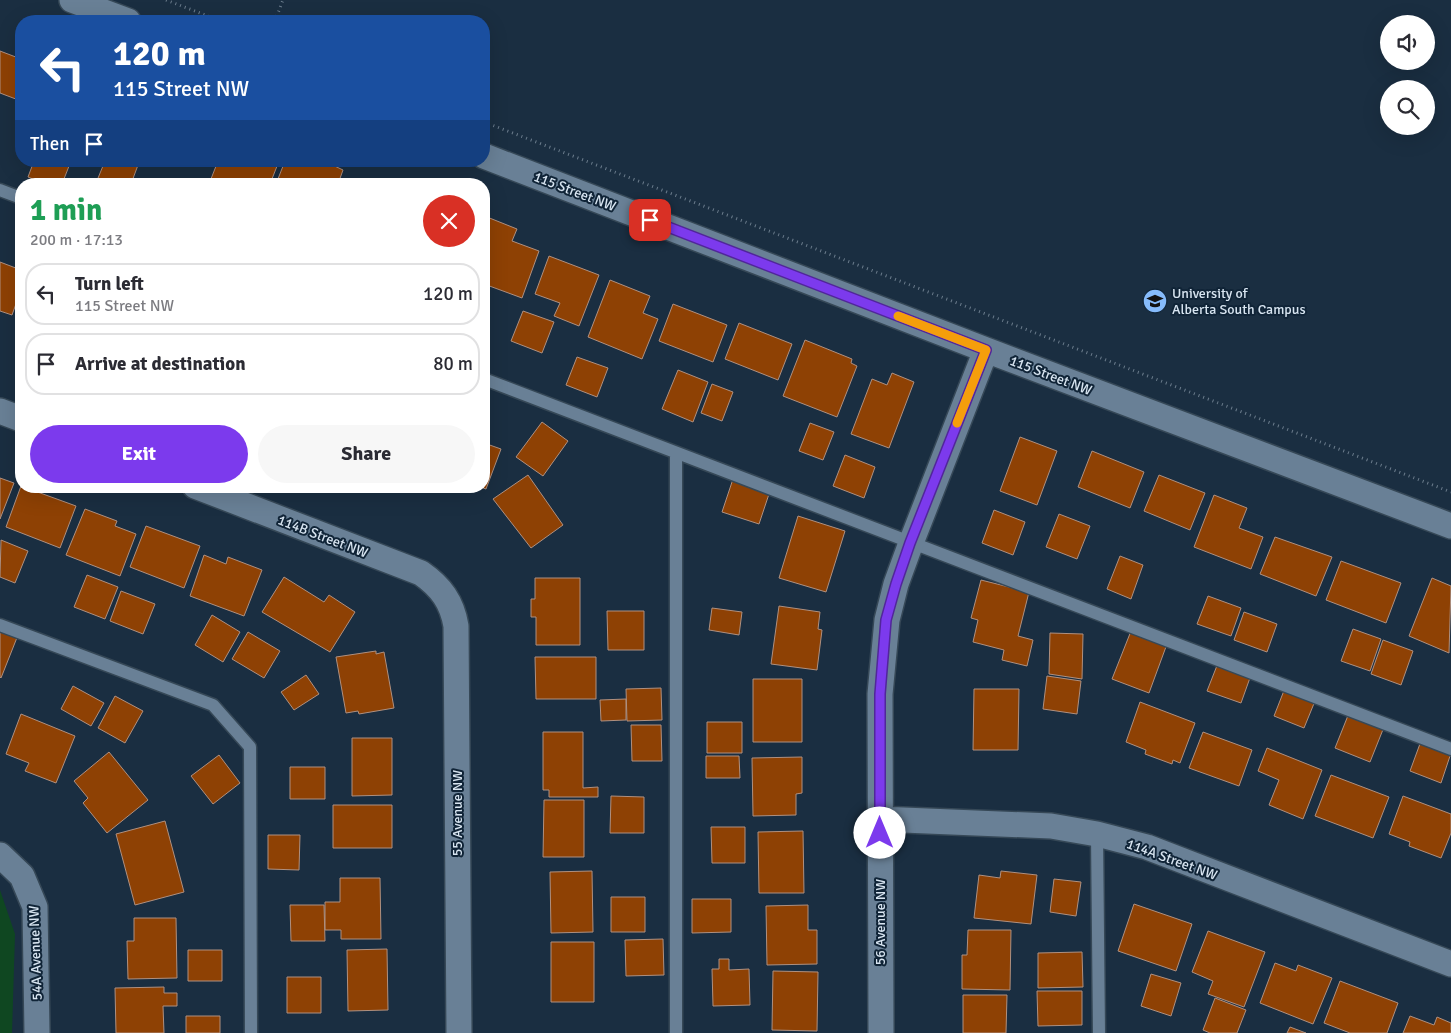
<!DOCTYPE html>
<html lang="en">
<head>
<meta charset="utf-8">
<style>
  :root { --surface:#fff; --page:#f7f7f7; --text:#2b2b33; --muted:#7c7c81; --line:#e1e1e2; --accent:#7c3aed }
  body { margin:0; font-family:Signika,sans-serif; background:var(--page); color:var(--text); height:100vh; display:flex; flex-direction:column; font-size:19px; white-space:nowrap }
  * { box-sizing:border-box; margin:0 }
  p { font-size:16px; color:var(--muted) }
  .icon { flex:none; width:28px; height:28px; fill:none; stroke:currentColor; stroke-width:2; stroke-linecap:round; stroke-linejoin:round }
  .map { position:relative; flex:1; overflow:hidden }
  .details { position:absolute; left:15px; top:178px; width:475px; height:315px; display:flex; flex-direction:column; background:var(--surface); border-radius:20px; box-shadow:0 5px 20px #0002 }
  .details>* { flex:none }
  .hud { position:absolute; left:15px; top:15px; width:475px; height:152px; border-radius:20px; box-shadow:0 5px 20px #0002; background:#1a4fa0; color:#fff; overflow:hidden }
  .controls { position:absolute; left:1380px; top:15px; display:grid; gap:10px }
  .controls a { display:grid; place-items:center; width:55px; height:55px; border-radius:50%; background:var(--surface); box-shadow:0 5px 20px #0002; font-size:25px }
  .pin { position:absolute; display:grid; place-items:center; width:42px; height:42px; color:#fff; margin:-21px; border-radius:10px; box-shadow:0 2px 8px #0006 }
  .me { position:absolute; width:55px; margin:-28px; rotate:0deg; stroke-linejoin:round; filter:drop-shadow(0 0 4px #0008) }
  .turn { display:flex; align-items:center; gap:18px; height:105px; padding:0 15px; font-size:22px }
  .turn .icon { width:65px; height:65px; stroke-width:2.5 }
  .turn b { display:block; font-size:35px; line-height:42px }
  .then { display:flex; align-items:center; height:48px; padding:0 15px; background:#0003; gap:10px; font-size:19px }
  .round { display:grid; place-items:center; flex:none; width:52px; height:52px; border-radius:26px; background:var(--page) }
  .head { display:flex; align-items:center; justify-content:space-between; height:85px; padding:0 15px }
  h1 { font-size:30px; font-weight:700; line-height:38px; color:#1e9e55 }
  .cta { display:flex; gap:10px; margin-top:auto; padding:10px 15px }
  .cta a { flex:1; height:58px; border-radius:30px; background:var(--accent); color:#fff; font-size:20px; font-weight:700; line-height:58px; text-align:center }
  .cta a+a { background:var(--page); color:var(--text) }
  ul { padding:0; list-style:none }
  li { display:flex; align-items:center; gap:15px; height:62px; margin:0 10px 8px; padding:0 5px; border:2px solid var(--line); border-radius:20px }
  li div { flex:1 }
  li b { display:block; font-size:19px }
  li em { font-style:normal }
  .map>svg:first-child { display:block }
</style>
</head>
<body>
<div class="map">
<svg width="1451" height="1033" viewBox="0 0 1451 1033">
  <rect width="100%" height="100%" fill="#1a2e41"/>
  <!-- green -->
  <path fill="#0f4721" d="M 0,890 L 15,934 L 12,1033 L 0,1033 Z"/>
  <!-- building -->
  <path fill="#8e4104" stroke="#af9080" d="M 0,51 L 21,59 L 21,101 L 0,93 Z
    M 34,161 L 71,161 L 62,184 L 45,184 L 28,177 Z
    M 105,161 L 129,161 L 138,165 L 131,184 L 96,183 Z
    M 218,161 L 279,161 L 270,184 L 209,184 Z
    M 285,161 L 324,161 L 343,170 L 338,184 L 276,184 Z
    M 373,179 L 384,184 L 371,184 Z
    M 487,217 L 517,229 L 512,241 L 539,251 L 522,298 L 484,284 L 484,227 Z
    M 549,256 L 599,275 L 579,326 L 554,316 L 560,303 L 535,294 Z
    M 0,262 L 21,270 L 21,290 L 12,315 L 0,311 Z
    M 610,280 L 650,296 L 643,313 L 658,319 L 642,359 L 588,337 Z
    M 673,304 L 727,325 L 713,362 L 659,341 Z
    M 21,306 L 21,318 L 17,316 Z
    M 523,311 L 554,322 L 542,353 L 511,341 Z
    M 739,323 L 792,344 L 778,380 L 725,359 Z
    M 805,340 L 852,359 L 851,363 L 857,366 L 837,417 L 783,396 Z
    M 577,357 L 608,368 L 597,397 L 566,385 Z
    M 678,370 L 708,382 L 693,422 L 662,409 Z
    M 892,373 L 914,382 L 889,448 L 851,434 L 872,379 L 887,385 Z
    M 712,384 L 733,392 L 722,421 L 701,413 Z
    M 542,422 L 568,441 L 543,476 L 516,457 Z
    M 810,423 L 834,432 L 823,460 L 799,451 Z
    M 1020,437 L 1057,451 L 1037,505 L 1000,491 Z
    M 484,443 L 501,449 L 486,489 L 478,486 L 484,486 Z
    M 1092,451 L 1144,472 L 1130,508 L 1078,487 Z
    M 845,455 L 875,467 L 864,498 L 833,486 Z
    M 528,475 L 563,525 L 531,548 L 493,499 Z
    M 1159,475 L 1205,493 L 1190,530 L 1144,511 Z
    M 0,478 L 14,483 L 0,519 Z
    M 733,479 L 770,491 L 759,524 L 722,512 Z
    M 21,486 L 76,506 L 60,548 L 6,527 Z
    M 1214,495 L 1247,508 L 1239,528 L 1263,537 L 1251,569 L 1194,547 Z
    M 85,509 L 117,521 L 115,526 L 136,534 L 120,576 L 66,555 Z
    M 994,510 L 1025,522 L 1013,555 L 982,543 Z
    M 1059,514 L 1090,526 L 1077,559 L 1046,547 Z
    M 798,516 L 845,531 L 826,592 L 779,578 Z
    M 146,526 L 200,546 L 184,588 L 130,567 Z
    M 1275,537 L 1332,557 L 1316,596 L 1260,574 Z
    M 1,540 L 28,551 L 15,583 L 0,577 Z
    M 204,555 L 226,564 L 228,557 L 262,570 L 244,616 L 190,596 Z
    M 1120,556 L 1143,565 L 1131,599 L 1107,589 Z
    M 1341,561 L 1401,583 L 1386,623 L 1326,600 Z
    M 87,575 L 118,587 L 105,619 L 74,607 Z
    M 284,577 L 324,602 L 329,595 L 355,612 L 330,652 L 262,612 Z
    M 535,578 L 580,578 L 580,645 L 536,645 L 536,617 L 531,617 L 531,599 L 535,599 Z
    M 1432,578 L 1451,586 L 1449,653 L 1409,636 Z
    M 981,580 L 1029,592 L 1018,636 L 1033,640 L 1027,666 L 1002,660 L 1004,650 L 973,642 L 978,620 L 971,618 Z
    M 121,591 L 155,604 L 143,634 L 110,621 Z
    M 1208,596 L 1241,608 L 1231,636 L 1197,624 Z
    M 779,606 L 820,612 L 818,629 L 822,630 L 817,670 L 771,664 Z
    M 712,608 L 742,612 L 739,635 L 709,630 Z
    M 607,611 L 644,611 L 644,650 L 608,650 Z
    M 1244,612 L 1277,624 L 1267,652 L 1234,640 Z
    M 212,615 L 240,632 L 223,662 L 195,645 Z
    M 0,628 L 18,635 L 1,678 L 0,677 Z
    M 1353,629 L 1381,639 L 1370,671 L 1341,661 Z
    M 1131,631 L 1167,644 L 1149,693 L 1112,679 Z
    M 248,632 L 280,651 L 264,678 L 232,659 Z
    M 1050,633 L 1083,634 L 1082,679 L 1049,674 Z
    M 1383,640 L 1413,651 L 1401,685 L 1371,674 Z
    M 376,651 L 376,654 L 384,652 L 394,708 L 359,714 L 358,711 L 346,713 L 336,657 Z
    M 535,657 L 596,657 L 596,699 L 536,699 Z
    M 1218,663 L 1251,675 L 1241,703 L 1207,691 Z
    M 306,675 L 319,694 L 294,710 L 281,692 Z
    M 1047,676 L 1081,681 L 1077,714 L 1043,709 Z
    M 753,679 L 802,679 L 802,742 L 753,742 Z
    M 73,686 L 104,703 L 91,726 L 61,709 Z
    M 661,688 L 662,720 L 627,721 L 626,689 Z
    M 1285,688 L 1315,701 L 1304,728 L 1274,716 Z
    M 974,689 L 1019,689 L 1018,750 L 973,750 Z
    M 115,696 L 143,711 L 125,743 L 98,728 Z
    M 626,699 L 626,720 L 601,721 L 600,700 Z
    M 1140,702 L 1195,723 L 1180,763 L 1173,760 L 1172,764 L 1145,754 L 1146,750 L 1126,742 Z
    M 1349,713 L 1384,727 L 1370,762 L 1335,748 Z
    M 21,714 L 75,736 L 56,783 L 25,771 L 29,763 L 6,754 Z
    M 707,722 L 742,722 L 742,753 L 707,753 Z
    M 631,725 L 661,725 L 662,761 L 632,761 Z
    M 543,732 L 583,732 L 583,788 L 598,787 L 598,797 L 549,797 L 549,790 L 543,790 Z
    M 1203,732 L 1252,750 L 1239,786 L 1189,768 Z
    M 352,738 L 392,738 L 392,795 L 352,796 Z
    M 1421,741 L 1451,753 L 1441,783 L 1410,771 Z
    M 1267,748 L 1322,770 L 1303,819 L 1269,805 L 1279,780 L 1258,771 Z
    M 109,752 L 148,800 L 107,833 L 83,803 L 88,798 L 74,781 Z
    M 219,755 L 240,783 L 213,804 L 191,776 Z
    M 706,756 L 739,756 L 740,778 L 706,778 Z
    M 802,757 L 802,793 L 796,794 L 796,815 L 753,816 L 752,758 Z
    M 290,767 L 325,767 L 325,799 L 290,799 Z
    M 1331,775 L 1389,797 L 1373,838 L 1315,816 Z
    M 611,796 L 644,797 L 644,833 L 610,833 Z
    M 1403,796 L 1451,814 L 1451,833 L 1441,858 L 1409,846 L 1410,842 L 1389,834 Z
    M 544,800 L 584,800 L 584,857 L 543,857 Z
    M 333,805 L 392,805 L 392,848 L 333,848 Z
    M 165,821 L 184,892 L 135,905 L 116,834 Z
    M 711,827 L 745,827 L 745,863 L 712,863 Z
    M 803,831 L 804,893 L 759,893 L 758,832 Z
    M 268,835 L 300,835 L 299,870 L 268,869 Z
    M 592,871 L 593,932 L 551,933 L 550,872 Z
    M 1001,871 L 1037,875 L 1031,924 L 974,918 L 979,875 L 1000,878 Z
    M 340,878 L 380,878 L 381,939 L 341,939 L 341,930 L 325,930 L 325,902 L 340,902 Z
    M 1054,879 L 1081,882 L 1076,916 L 1050,912 Z
    M 611,897 L 645,897 L 645,932 L 611,932 Z
    M 692,899 L 731,899 L 731,932 L 692,933 Z
    M 1134,904 L 1192,924 L 1176,971 L 1118,951 Z
    M 290,905 L 324,905 L 325,941 L 291,941 Z
    M 808,905 L 808,930 L 817,930 L 817,964 L 767,965 L 766,906 Z
    M 134,918 L 176,918 L 177,978 L 128,979 L 127,941 L 134,941 Z
    M 968,930 L 1011,930 L 1010,990 L 962,989 L 962,955 L 967,955 Z
    M 1208,931 L 1265,952 L 1244,1007 L 1208,994 L 1213,981 L 1192,972 Z
    M 663,939 L 664,975 L 626,976 L 625,940 Z
    M 551,942 L 594,942 L 594,1002 L 551,1002 Z
    M 387,949 L 388,1010 L 348,1011 L 347,950 Z
    M 188,950 L 222,950 L 222,981 L 188,981 Z
    M 1082,952 L 1083,987 L 1038,988 L 1038,953 Z
    M 719,959 L 729,959 L 729,970 L 749,969 L 750,1005 L 713,1006 L 712,969 L 719,969 Z
    M 1275,963 L 1296,971 L 1298,965 L 1332,978 L 1313,1024 L 1260,1003 Z
    M 773,971 L 818,972 L 817,1031 L 772,1030 Z
    M 1151,974 L 1181,983 L 1171,1016 L 1141,1006 Z
    M 287,977 L 321,977 L 321,1013 L 287,1013 Z
    M 1340,981 L 1398,1003 L 1387,1033 L 1350,1033 L 1324,1023 Z
    M 164,987 L 164,993 L 177,993 L 177,1006 L 163,1006 L 164,1033 L 116,1033 L 115,988 Z
    M 1037,991 L 1082,991 L 1082,1025 L 1038,1026 Z
    M 963,995 L 1007,995 L 1006,1033 L 963,1033 Z
    M 1215,998 L 1246,1010 L 1237,1033 L 1210,1033 L 1203,1030 Z
    M 186,1016 L 220,1016 L 220,1033 L 186,1033 Z
    M 1410,1016 L 1434,1025 L 1437,1017 L 1451,1023 L 1451,1033 L 1403,1033 Z
    M 1290,1027 L 1306,1033 L 1287,1033 Z"/>
  <g fill="none" stroke-linecap="round" stroke-linejoin="round">
    <!-- service casing -->
    <g stroke="#364857" stroke-width="15">
      <path id="service" d="M 0,190 L 21,198
        M 484,379 L 1451,749
        M 676,454 L 676,1033
        M 0,625 L 213,705 L 250,747 L 251,1033
        M 1097,834 L 1099,1033"/>
    </g>
    <!-- minor casing -->
    <g stroke="#364857" stroke-width="28">
      <path id="minor" d="M 72,0 L 128,21
        M 484,156 L 986,350 L 1451,526
        M 0,411 L 21,419
        M 195,486 L 421,573 C 441,587 452,602 456,626 L 459,1033
        M 879,819 L 1051,826 L 1097,834 L 1147,847 L 1451,964
        M 0,855 L 22,876 L 35,907 L 37,1033
        M 881,1033 L 880,694 L 887,620 L 896,584 L 911,543 L 986,350"/>
    </g>
    <!-- path -->
    <path stroke="#6c7d8d" stroke-width="3" stroke-dasharray="1 4" stroke-linecap="butt" d="M 166,0 L 221,21
      M 275,21 L 283,0
      M 484,122 L 1451,492"/>
    <!-- service -->
    <use href="#service" stroke="#698096" stroke-width="12"/>
    <!-- minor -->
    <use href="#minor" stroke="#698096" stroke-width="25"/>
  </g>
  <g fill="none" stroke-linecap="round" stroke-linejoin="round">
    <!-- route casing -->
    <g stroke="#51269a" stroke-width="12">
      <path id="route" d="M 650,220 L 986,350 L 910,543 L 896,584 L 886,620 L 880,694 L 880,833"/>
    </g>
    <!-- route -->
    <use href="#route" stroke="#7c3aed" stroke-width="9"/>
    <!-- slow -->
    <path stroke="#f59e0b" stroke-width="9" d="M 898,316 L 986,350 L 957,423"/>
  </g>
  <!-- icons -->
  <defs>
    <g id="university-disc" transform="scale(1.25)"><circle r="9.5" fill="#86bbfb" stroke="#102437"/><path d="M0-5L7-2L0 1L-7-2ZM-4 1L0 2.5L4 1V4Q0 6-4 4Z" fill="#111"/></g>
  </defs>
  <g fill-rule="evenodd">
    <use href="#university-disc" x="1155" y="301"/>
  </g>
  <g text-anchor="middle" stroke-width="4" stroke-linejoin="round" paint-order="stroke">
    <!-- street labels -->
    <g font-size="14" fill="#d8e5f1" stroke="#102437">
      <text transform="translate(575 191) rotate(21)" y="5">115 Street NW</text>
      <text transform="translate(1051 375) rotate(21)" y="5">115 Street NW</text>
      <text transform="translate(323 536) rotate(21)" y="5">114B Street NW</text>
      <text transform="translate(457 813) rotate(-90)" y="5">55 Avenue NW</text>
      <text transform="translate(1172 859) rotate(20)" y="5">114A Street NW</text>
      <text transform="translate(880 922) rotate(-90)" y="5">56 Avenue NW</text>
      <text transform="translate(35 953) rotate(-92)" y="5">54A Avenue NW</text>
    </g>
    <!-- poi labels -->
    <g font-size="14" fill="#d8e5f1" stroke="#102437" text-anchor="start">
      <text x="1172" y="298">University of<tspan x="1172" dy="16">Alberta South Campus</tspan></text>
    </g>
  </g>
</svg>
<div class="controls">
<a><svg class="icon" aria-label="sound" viewBox="0 0 24 24"><path d="M4 9h4l5-4v14l-5-4H4zM17 9q2 3 0 6"/></svg></a>
<a><svg class="icon" aria-label="search" viewBox="0 0 24 24"><circle cx="10" cy="10" r="6"/><path d="M15 15l6 6"/></svg></a>
</div>
<div class="pin" style="left:650px;top:220px;background:#d93025"><svg class="icon" aria-label="arrive" viewBox="0 0 24 24"><path d="M6 21V4h12l-3 4 3 4H6"/></svg></div>
<svg class="me" style="left:880px;top:833px" viewBox="-20 -20 40 40"><circle r="19" fill="#fff"/><path d="M0-13L10 11 0 6-10 11z" fill="#7c3aed"/></svg>
<div class="hud">
<div class="turn"><svg class="icon" aria-label="left" viewBox="0 0 24 24"><path d="M17 20v-9H6M10 6l-5 5 5 5"/></svg><div><b>120 m</b>115 Street NW</div></div>
<div class="then">Then<svg class="icon" aria-label="arrive" viewBox="0 0 24 24"><path d="M6 21V4h12l-3 4 3 4H6"/></svg></div>
</div>
<section class="details">
<div class="head"><div><h1>1 min</h1><p>200 m · 17:13</p></div><a class="round" style="background:#d93025;color:#fff"><svg class="icon" aria-label="close" viewBox="0 0 24 24"><path d="M6 6l12 12M18 6L6 18"/></svg></a></div>
<ul>
<li><svg class="icon" aria-label="left" viewBox="0 0 24 24"><path d="M17 20v-9H6M10 6l-5 5 5 5"/></svg><div><b>Turn left</b><p>115 Street NW</p></div><em>120 m</em></li>
<li><svg class="icon" aria-label="arrive" viewBox="0 0 24 24"><path d="M6 21V4h12l-3 4 3 4H6"/></svg><div><b>Arrive at destination</b></div><em>80 m</em></li>
</ul>
<div class="cta"><a>Exit</a><a>Share</a></div>
</section>
</div>
</body>
</html>
